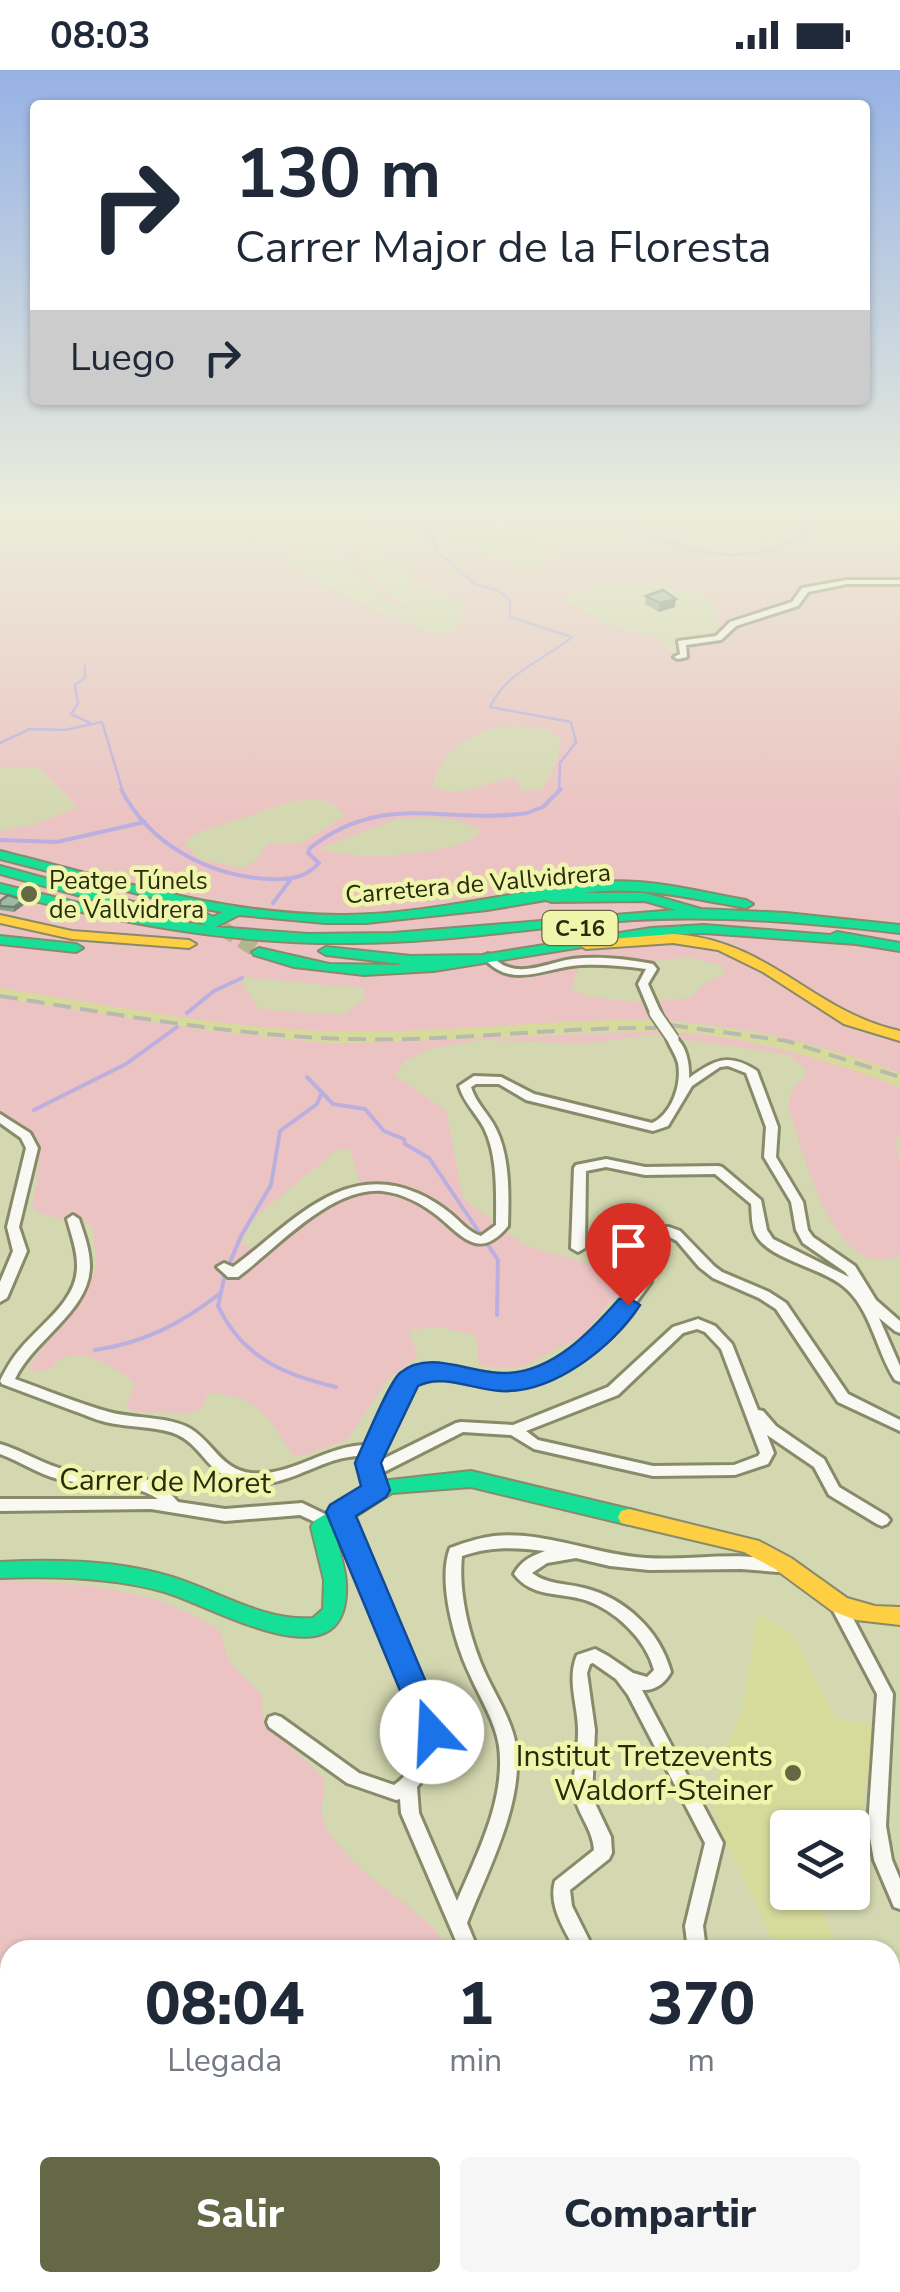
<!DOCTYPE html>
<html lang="es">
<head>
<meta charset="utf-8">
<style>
  :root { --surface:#fff; --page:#f6f6f7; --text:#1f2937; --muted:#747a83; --accent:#656845 }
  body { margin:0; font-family:"Nunito Sans",sans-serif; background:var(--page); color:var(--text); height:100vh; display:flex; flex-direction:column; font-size:38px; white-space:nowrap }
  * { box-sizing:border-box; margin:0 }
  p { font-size:32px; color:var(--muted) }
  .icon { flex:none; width:55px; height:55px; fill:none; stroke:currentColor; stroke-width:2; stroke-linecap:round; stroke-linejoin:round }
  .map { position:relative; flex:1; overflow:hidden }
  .drawer { position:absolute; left:0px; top:1870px; width:900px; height:352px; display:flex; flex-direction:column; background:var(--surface); border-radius:30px 30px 0 0; box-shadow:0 2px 8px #0004 }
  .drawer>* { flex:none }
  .hud { position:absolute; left:30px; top:30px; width:840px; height:305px; border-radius:10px; box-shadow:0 2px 8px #0004; background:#fff; color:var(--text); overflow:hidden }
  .fabs { position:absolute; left:770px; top:1740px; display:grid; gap:20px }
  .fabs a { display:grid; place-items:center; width:100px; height:100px; border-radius:10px; background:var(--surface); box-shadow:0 2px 8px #0004; font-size:50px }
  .pin { position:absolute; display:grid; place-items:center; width:85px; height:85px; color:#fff; margin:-102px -42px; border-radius:50% 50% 50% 0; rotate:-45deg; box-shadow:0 0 10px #0007 }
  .pin .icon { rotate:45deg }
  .me { position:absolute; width:110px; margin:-55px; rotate:340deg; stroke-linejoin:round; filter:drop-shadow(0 0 8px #0008) }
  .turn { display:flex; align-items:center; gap:35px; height:210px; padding:0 40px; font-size:45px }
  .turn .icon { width:130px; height:130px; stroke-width:2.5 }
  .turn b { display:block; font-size:70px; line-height:85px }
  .then { display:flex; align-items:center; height:95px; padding:0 40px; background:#0003; gap:20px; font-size:38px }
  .eta { display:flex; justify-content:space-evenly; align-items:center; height:170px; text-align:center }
  .eta b { font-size:60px; font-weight:800; line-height:70px }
  .action { display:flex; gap:20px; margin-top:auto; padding:20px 40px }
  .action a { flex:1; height:115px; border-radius:10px; background:var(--accent); color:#fff; font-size:40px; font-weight:800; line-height:115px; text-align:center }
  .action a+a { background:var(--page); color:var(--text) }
  .status { display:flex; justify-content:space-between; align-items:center; height:70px; padding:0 50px; background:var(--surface); direction:ltr }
  .status svg { height:28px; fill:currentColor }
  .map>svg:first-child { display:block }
</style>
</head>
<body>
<div class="status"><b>08:03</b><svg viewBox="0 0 49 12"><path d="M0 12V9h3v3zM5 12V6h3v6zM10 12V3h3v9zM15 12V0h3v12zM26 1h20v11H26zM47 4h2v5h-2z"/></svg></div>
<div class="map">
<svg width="900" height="2222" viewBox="0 0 900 2222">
  <rect width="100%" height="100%" fill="#d4d8b0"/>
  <!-- built -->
  <path fill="#d6db9c" d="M 0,918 L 256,956 L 322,961 L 620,950 L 680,953 L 789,968 L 842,982 L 900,1003 L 900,1017 L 780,977 L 700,963 L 599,961 L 413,974 L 333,974 L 211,961 L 0,928 Z
    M 758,1542 L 794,1566 L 835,1647 L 875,1657 L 858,1764 L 868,1788 L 853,1805 L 852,1758 L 788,1758 L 788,1822 L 836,1823 L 823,1837 L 837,1880 L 778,1880 L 718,1756 L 714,1724 L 722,1682 L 742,1641 Z"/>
  <!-- green -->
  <path fill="#ebc3c2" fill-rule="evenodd" d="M 0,440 L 900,440 L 900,1003 C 810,970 715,948 618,950 C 520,952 422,965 323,961 C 215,957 107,935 0,918 L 0,761 L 32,755 L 78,737 L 39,698 L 0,698 ZM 496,454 L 535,456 L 568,464 L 515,467 L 529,476 L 559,474 L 534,481 L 558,487 C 549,489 536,495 527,495 C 517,495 444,464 439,459 ZM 376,475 L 387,490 L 406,503 L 409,513 L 469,534 L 459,549 L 460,559 L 435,564 L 377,541 L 315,511 L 292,489 L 311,478 L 323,476 L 385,530 L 415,542 C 390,522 368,514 361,481 ZM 640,512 L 699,523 L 719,540 L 714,546 L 719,560 L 689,575 L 690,585 L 679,590 L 657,567 L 604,553 L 565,529 C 583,513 616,512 640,512 ZM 512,656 L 548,659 L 561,671 L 557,692 L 542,719 L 523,721 L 515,708 C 487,709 459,732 433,716 C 441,678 475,659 512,656 ZM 312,729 L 332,733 L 345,746 L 300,774 L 268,774 L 258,789 L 242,798 L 199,789 L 184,772 L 196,763 L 290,732 ZM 397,749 C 425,747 457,745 482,761 C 460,786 349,793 320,778 ZM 687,887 L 722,895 L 725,903 L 701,916 L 692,927 C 661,933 600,934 572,920 L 576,903 L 587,889 L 652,891 ZM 239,907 L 363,918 L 365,929 L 342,945 L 259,939 Z
    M 0,928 L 211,961 L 333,974 L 659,961 C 744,965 821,987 900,1017 L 900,1063 L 895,1073 L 900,1093 L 900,1185 C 835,1219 801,1076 788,1035 L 792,1019 L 805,1006 L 805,999 L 789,985 L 653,965 L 585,974 L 481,970 L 428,979 L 405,991 L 394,1005 L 446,1040 L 463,1128 L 524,1175 L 597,1196 L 625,1215 L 583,1265 L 520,1298 L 479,1296 L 476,1265 L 438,1257 L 408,1260 L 418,1287 L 388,1309 L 348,1369 L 303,1386 L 293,1385 C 265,1344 261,1327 208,1323 L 201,1339 L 190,1343 L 136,1342 L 128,1339 L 127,1332 L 135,1313 C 113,1295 71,1269 51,1299 L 33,1302 L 28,1297 L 78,1232 L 97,1198 L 92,1156 C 74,1148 46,1151 32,1137 L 39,1095 L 35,1070 L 0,1040 ZM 350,1079 L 360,1114 L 332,1124 L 262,1181 L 241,1174 L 254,1148 L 337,1080 Z
    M 0,1510 C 75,1513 148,1516 213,1556 L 221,1563 L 229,1591 L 262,1625 L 263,1647 L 268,1657 L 323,1707 C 327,1719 322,1725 321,1738 C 320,1758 344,1782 358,1796 C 378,1816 445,1858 447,1880 L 10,1880 L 10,2067 L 0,2074 Z
    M 253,2213 L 253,2212 L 589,2213 L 588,2222 L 254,2222 Z"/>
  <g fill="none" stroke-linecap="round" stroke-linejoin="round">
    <!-- stream-far1 -->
    <path stroke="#bbafe0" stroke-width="2.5" d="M 337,440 L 421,449
      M 85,596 L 85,608 L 75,615 L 78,634 L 71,644 L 90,653
      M 0,673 L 30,659 L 65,660 L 102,652 L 123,722
      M 559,722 L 560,693 L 576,672 L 571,652 L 490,637 C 507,601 543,591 572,567 L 510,547 L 510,530 L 497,520 L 475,514 L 435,480 L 433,468 L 419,454 C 439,439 463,449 486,449 C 517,449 547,441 578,446 C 663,459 720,515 805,464 L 804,453 L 813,440"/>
    <!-- stream -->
    <path stroke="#bbafe0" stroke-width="4" d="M 121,719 C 149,774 208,806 269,809 C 289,810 306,808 319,793 L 308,783 L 310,778 C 384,720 445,755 527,743 L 543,737 L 561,719
      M 0,770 L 57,772 L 145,752
      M 273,833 L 291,809
      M 187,943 L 214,921 L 242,908
      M 307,1007 L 333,1034 L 365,1039 L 384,1061 L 404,1069 L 405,1074 L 429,1088 L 498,1190 L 497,1245
      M 322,1022 L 317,1034 L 280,1061 L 271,1115 L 241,1166 L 225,1204 L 218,1236 C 242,1287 284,1305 336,1317
      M 34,1040 L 126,994 L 177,957
      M 95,1280 C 143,1273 181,1254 219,1224"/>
    <!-- secondary-tunnel -->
    <path stroke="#b2b58f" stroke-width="15" stroke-dasharray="15 8" stroke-linecap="butt" d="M 222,858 L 259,882"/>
    <!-- street casing -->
    <g stroke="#888a6a" stroke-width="6">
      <path id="street" d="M 847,510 L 900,510 L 900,514 L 847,514 L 808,522 L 798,536 L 736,556 L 721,570 L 686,575 L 687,587 L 678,589 L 674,587 L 680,584 L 678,571 L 716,566 L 730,552 L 792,532 L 802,518 Z
        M 488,884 C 495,888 500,895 508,897 C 528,904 552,892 572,889 C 598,886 627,889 653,894 L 657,899 L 648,914 L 661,943 L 659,945 L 651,945 L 638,914 L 646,899 C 624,896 603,894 581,895 C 545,897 511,921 483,887 Z
        M 673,966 C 686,973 690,994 689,1008 C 715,990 728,982 757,1001 L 778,1057 L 776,1087 L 803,1132 L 808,1160 L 813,1167 L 855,1196 L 876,1230 L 900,1251 L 900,1263 L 895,1261 L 879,1248 L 900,1296 L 900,1312 L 895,1310 C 876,1281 871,1238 843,1216 C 820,1197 770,1190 756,1165 C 751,1156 752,1144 751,1134 L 715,1104 L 645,1105 L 606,1097 L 586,1101 L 585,1178 L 578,1182 L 571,1178 L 574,1098 L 576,1095 L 606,1089 L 645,1097 L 718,1096 L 722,1097 L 761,1130 L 767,1160 L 773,1169 L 849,1207 L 845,1202 L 803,1173 L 796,1160 L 791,1132 L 764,1087 L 766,1057 L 746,1003 L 728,996 L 720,997 L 692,1016 L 668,1056 L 653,1061 L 526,1030 L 499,1014 L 476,1014 L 471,1017 C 476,1034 489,1044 496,1059 C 510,1087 509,1125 508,1156 C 480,1190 464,1168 439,1147 C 423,1134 402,1123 382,1121 C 330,1117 277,1178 238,1207 L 228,1207 L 217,1197 L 224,1193 L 233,1197 C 288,1157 341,1090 417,1123 C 429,1128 440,1135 450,1143 C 461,1152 468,1162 481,1166 L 496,1155 C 496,1124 498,1086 484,1058 C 476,1043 464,1033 459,1016 L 474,1006 L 501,1007 L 534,1024 L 652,1053 C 672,1044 682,1014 678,993 C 676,985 670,977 667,969 Z
        M 0,1044 L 30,1063 L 38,1078 L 19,1157 L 27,1181 L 7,1228 L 0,1232 L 0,1212 L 13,1181 L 7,1157 L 26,1078 L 21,1068 L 0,1053 Z
        M 73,1145 L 79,1149 C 84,1164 90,1180 90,1196 C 90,1241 33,1270 15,1309 C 46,1320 77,1333 109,1342 C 133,1349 170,1346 191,1359 C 213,1373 222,1400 251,1403 C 293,1407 327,1374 369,1375 L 403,1307 L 427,1295 L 514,1307 L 572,1285 L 601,1261 L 637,1211 L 643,1167 L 656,1157 L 669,1157 L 680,1161 L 714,1196 L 722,1202 L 769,1222 L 786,1233 L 848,1324 L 900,1350 L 900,1361 L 838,1332 L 776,1239 L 759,1228 L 713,1208 L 699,1197 L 677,1171 L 664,1164 L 654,1172 L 651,1212 L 611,1267 L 582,1291 L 515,1317 L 429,1305 L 414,1313 L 375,1393 L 456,1353 L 461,1352 L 513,1355 L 608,1317 L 673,1257 L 698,1249 L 715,1256 L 732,1274 L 758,1340 L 763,1341 L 776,1356 L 824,1389 L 839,1417 L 887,1446 L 890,1450 L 887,1454 L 882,1456 L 877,1454 L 829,1425 L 814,1397 L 767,1365 L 774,1383 L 768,1394 L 735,1405 L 653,1406 L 534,1379 L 511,1365 L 463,1362 L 378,1405 L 376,1412 L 371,1413 L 366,1412 C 361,1403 360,1395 364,1386 C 323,1384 288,1420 246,1413 C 207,1407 205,1378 178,1365 C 162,1357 129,1357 110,1353 C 98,1351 86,1345 74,1341 C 50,1332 26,1323 2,1314 L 0,1311 C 6,1299 12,1288 21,1278 C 42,1253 78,1230 77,1195 C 77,1180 71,1164 67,1149 ZM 697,1259 L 705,1262 L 721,1279 L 760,1383 L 758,1386 L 734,1395 L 653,1396 L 538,1370 L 526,1361 L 618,1325 L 683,1263 Z
        M 0,1374 C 21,1380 39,1392 59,1398 C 100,1412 147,1392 178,1432 L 225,1439 L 302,1433 L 331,1447 L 334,1451 L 331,1455 L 326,1457 L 300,1445 L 225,1451 L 151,1439 L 0,1441 L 0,1429 L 158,1429 C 128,1409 92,1418 58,1409 C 38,1404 20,1391 0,1384 Z
        M 340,1436 L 345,1438 L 348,1442 L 435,1642 C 441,1670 436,1695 417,1717 L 419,1743 L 457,1831 C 477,1784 506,1729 499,1676 C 495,1651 480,1628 470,1605 C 455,1574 437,1511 450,1478 C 464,1473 478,1468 494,1466 C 545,1461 595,1485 646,1488 C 691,1491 739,1480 784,1492 L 786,1496 L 784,1500 L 778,1502 L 741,1499 L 649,1500 L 610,1496 L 576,1488 L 547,1493 L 532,1503 C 548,1515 566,1513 584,1518 C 625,1528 660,1561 671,1602 C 665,1613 655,1621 642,1620 L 723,1773 L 703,1856 L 706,1880 L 688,1880 L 685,1856 L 705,1773 L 628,1625 L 616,1609 L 593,1593 L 590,1594 L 587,1603 L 595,1660 L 592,1727 L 611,1767 L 612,1783 L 609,1789 L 570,1820 L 572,1836 L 594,1880 L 575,1880 C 564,1858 548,1836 555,1811 L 594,1780 C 593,1760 579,1746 575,1728 C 571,1712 578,1681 578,1664 C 579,1637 566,1611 577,1585 L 595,1579 L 608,1586 L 633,1603 L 647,1607 L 654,1600 C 646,1569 615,1540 585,1530 C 560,1522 532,1528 514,1504 C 521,1491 531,1486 545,1481 C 516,1477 490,1476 462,1486 C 458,1524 470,1570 486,1605 C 497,1628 512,1651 516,1676 C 524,1734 487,1801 467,1853 L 478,1880 L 460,1880 L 401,1743 L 400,1729 L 396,1730 L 347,1713 L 269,1657 L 267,1652 L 269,1647 L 275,1645 L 281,1647 L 359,1703 L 394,1715 C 420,1697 424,1671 419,1642 L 332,1442 L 335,1438 Z
        M 838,1529 L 844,1531 L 893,1624 L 886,1756 L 892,1790 L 900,1809 L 900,1839 L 894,1837 L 874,1790 L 868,1756 L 877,1624 L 830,1535 L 832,1531 Z
        M 225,2212 L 246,2212 L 250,2222 L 228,2222 Z
        M 693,2212 L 715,2212 L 720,2222 L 697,2222 Z
        M 790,2212 L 812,2212 L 816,2222 L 794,2222 Z"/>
    </g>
    <!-- fast casing -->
    <g stroke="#888a6a" stroke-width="4">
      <path id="fast" d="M 0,781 C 113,809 227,846 345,845 C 432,844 516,820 602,812 C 649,808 700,822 746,830 L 753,834 L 746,838 C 694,829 639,815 585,823 L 645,823 L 701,839 L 786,843 L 900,855 L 900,863 C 812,853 723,845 634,850 C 540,856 447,873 353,873 C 233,875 116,853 0,822 L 0,814 L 87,835 L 207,856 L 177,840 L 175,837 L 178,834 L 0,789 ZM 546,830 L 552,832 L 645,831 L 676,840 L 393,863 L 308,864 L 215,857 L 239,845 L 325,853 L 366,853 L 487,840 ZM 193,837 L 223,842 L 213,847 Z
        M 0,796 L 148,836 L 150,839 L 143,843 L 0,804 Z
        M 704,855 L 830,865 L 837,862 L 900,873 L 900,881 L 856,874 L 704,863 L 651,866 L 434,901 L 364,905 L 294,897 L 254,885 L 252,882 L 259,878 L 329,894 L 399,895 L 402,894 L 326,885 L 319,881 L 326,877 L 411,886 L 482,885 L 651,858 Z
        M 0,866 L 76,874 L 83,878 L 76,882 L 0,874 Z
        M 471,1401 L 629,1439 L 637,1441 L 640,1447 L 637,1453 L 629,1455 L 471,1417 L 392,1423 L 334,1460 C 338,1477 345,1496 346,1513 C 351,1622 211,1534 161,1521 C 110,1507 53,1506 0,1508 L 0,1492 C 56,1489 118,1490 172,1507 C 218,1521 264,1552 313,1548 L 323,1539 L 324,1510 L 311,1457 L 314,1451 L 381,1411 Z"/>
    </g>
    <!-- slow casing -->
    <g stroke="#888a6a" stroke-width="4">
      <path id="slow" d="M 0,845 L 72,861 L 189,870 L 196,874 L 189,878 L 72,869 L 0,853 Z
        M 673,864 C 770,870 811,941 900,961 L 900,971 L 844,954 L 763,902 L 718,880 L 673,873 L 586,879 L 579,875 L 586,871 Z
        M 629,1439 L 759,1471 L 791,1488 L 847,1528 L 875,1536 L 900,1537 L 900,1555 L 856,1550 L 832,1541 L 775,1499 L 744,1482 L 621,1453 L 618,1447 L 621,1441 Z"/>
    </g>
    <!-- street -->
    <use href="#street" fill="#f9f9f3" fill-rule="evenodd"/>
    <!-- fast -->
    <use href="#fast" fill="#16e098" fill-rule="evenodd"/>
    <!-- slow -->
    <use href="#slow" fill="#ffcf43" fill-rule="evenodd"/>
    <!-- rail -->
    <path stroke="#b9baaf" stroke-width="4" stroke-dasharray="18 9" stroke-linecap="butt" d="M 0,926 C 116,944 232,966 350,969 C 452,972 554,957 656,958
      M 670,955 L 787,971 L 900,1007"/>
    <!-- street-bridge casing -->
    <g stroke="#888a6a" stroke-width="15" stroke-linecap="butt">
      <path id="street-bridge" d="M 655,943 L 673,969"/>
    </g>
    <!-- street-bridge -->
    <use href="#street-bridge" stroke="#f9f9f3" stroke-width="11"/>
  </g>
  <!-- wall -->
  <path fill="#89a08b" d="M 646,526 L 675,537 L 659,542 L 645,534 Z
    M 24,830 L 25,834 L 14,842 L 0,840 L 0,831 Z"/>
  <!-- shaded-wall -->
  <path fill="#6f8271" d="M 676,529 L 675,537 L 659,542 L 660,533 Z
    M 24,830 L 25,834 L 14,842 L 14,837 Z"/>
  <!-- building -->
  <path fill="#9fbaa2" stroke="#6f8271" stroke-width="2.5" d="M 663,520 L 676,529 L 660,533 L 646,526 Z
    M 8,825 L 24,830 L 14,837 L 0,836 L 0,831 Z"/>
  <!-- sky -->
  <linearGradient id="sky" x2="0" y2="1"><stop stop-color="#96b2e5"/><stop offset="0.59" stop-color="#eceddb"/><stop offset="1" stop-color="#eceddb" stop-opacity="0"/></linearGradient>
  <rect width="900" height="751" fill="url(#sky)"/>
  <!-- route -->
  <path fill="#1a73e8" stroke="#114b97" stroke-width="2.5" d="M 628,1227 L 640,1235 C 614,1276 553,1324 501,1321 C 474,1320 442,1303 418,1316 L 381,1393 L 390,1420 L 386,1427 L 356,1446 L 447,1662 L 443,1671 L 432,1675 L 421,1671 L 326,1442 L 330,1435 L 361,1416 L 355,1393 C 364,1374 388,1314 400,1303 C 430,1278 472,1305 506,1303 C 553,1302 590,1262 619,1229 Z"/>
  <!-- markers -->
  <g fill="#656845" stroke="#eff6ac" stroke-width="4">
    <circle cx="29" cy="824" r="10"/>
    <circle cx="793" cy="1703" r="10"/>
  </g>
  <g text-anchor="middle" stroke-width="9" stroke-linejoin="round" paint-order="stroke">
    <!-- shield labels -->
    <rect fill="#eff6ac" stroke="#64683c" stroke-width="2.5" x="542.5" y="841" width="75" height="34" rx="8"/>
    <g font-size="22" font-weight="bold" fill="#292b0c">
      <text x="580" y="866">C-16</text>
    </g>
    <!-- poi labels -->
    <g font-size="25" fill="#292b0c" stroke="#eff6ac" text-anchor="start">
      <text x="49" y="819">Peatge Túnels<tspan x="49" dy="29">de Vallvidrera</tspan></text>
    </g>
    <!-- street labels -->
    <g font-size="25" fill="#292b0c" stroke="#eff6ac">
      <text transform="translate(478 813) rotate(-5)" y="9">Carretera de Vallvidrera</text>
    </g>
    <!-- near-street labels -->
    <g font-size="30" fill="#292b0c" stroke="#eff6ac">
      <text transform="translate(165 1411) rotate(1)" y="10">Carrer de Moret</text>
    </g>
    <!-- near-poi labels -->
    <g font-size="30" fill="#292b0c" stroke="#eff6ac" text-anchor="end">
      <text x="773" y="1696">Institut Tretzevents<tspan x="773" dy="34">Waldorf-Steiner</tspan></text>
    </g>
  </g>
</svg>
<div class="fabs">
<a><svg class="icon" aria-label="layers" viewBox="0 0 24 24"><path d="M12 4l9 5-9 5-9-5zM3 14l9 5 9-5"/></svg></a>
</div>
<div class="pin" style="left:628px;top:1235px;background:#d93025"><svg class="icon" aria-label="arrive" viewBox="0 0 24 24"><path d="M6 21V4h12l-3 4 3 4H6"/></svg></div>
<svg class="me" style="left:432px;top:1662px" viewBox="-20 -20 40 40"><circle r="19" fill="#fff"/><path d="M0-13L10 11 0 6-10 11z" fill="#1a73e8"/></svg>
<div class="hud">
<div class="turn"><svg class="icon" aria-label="right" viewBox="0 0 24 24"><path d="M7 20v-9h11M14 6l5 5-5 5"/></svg><div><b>130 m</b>Carrer Major de la Floresta</div></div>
<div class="then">Luego<svg class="icon" aria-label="right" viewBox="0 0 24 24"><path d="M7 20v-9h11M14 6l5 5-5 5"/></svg></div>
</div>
<section class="drawer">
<div class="eta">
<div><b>08:04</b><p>Llegada</p></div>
<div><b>1</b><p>min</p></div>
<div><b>370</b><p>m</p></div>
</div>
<div class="action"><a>Salir</a><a>Compartir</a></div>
</section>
</div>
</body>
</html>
